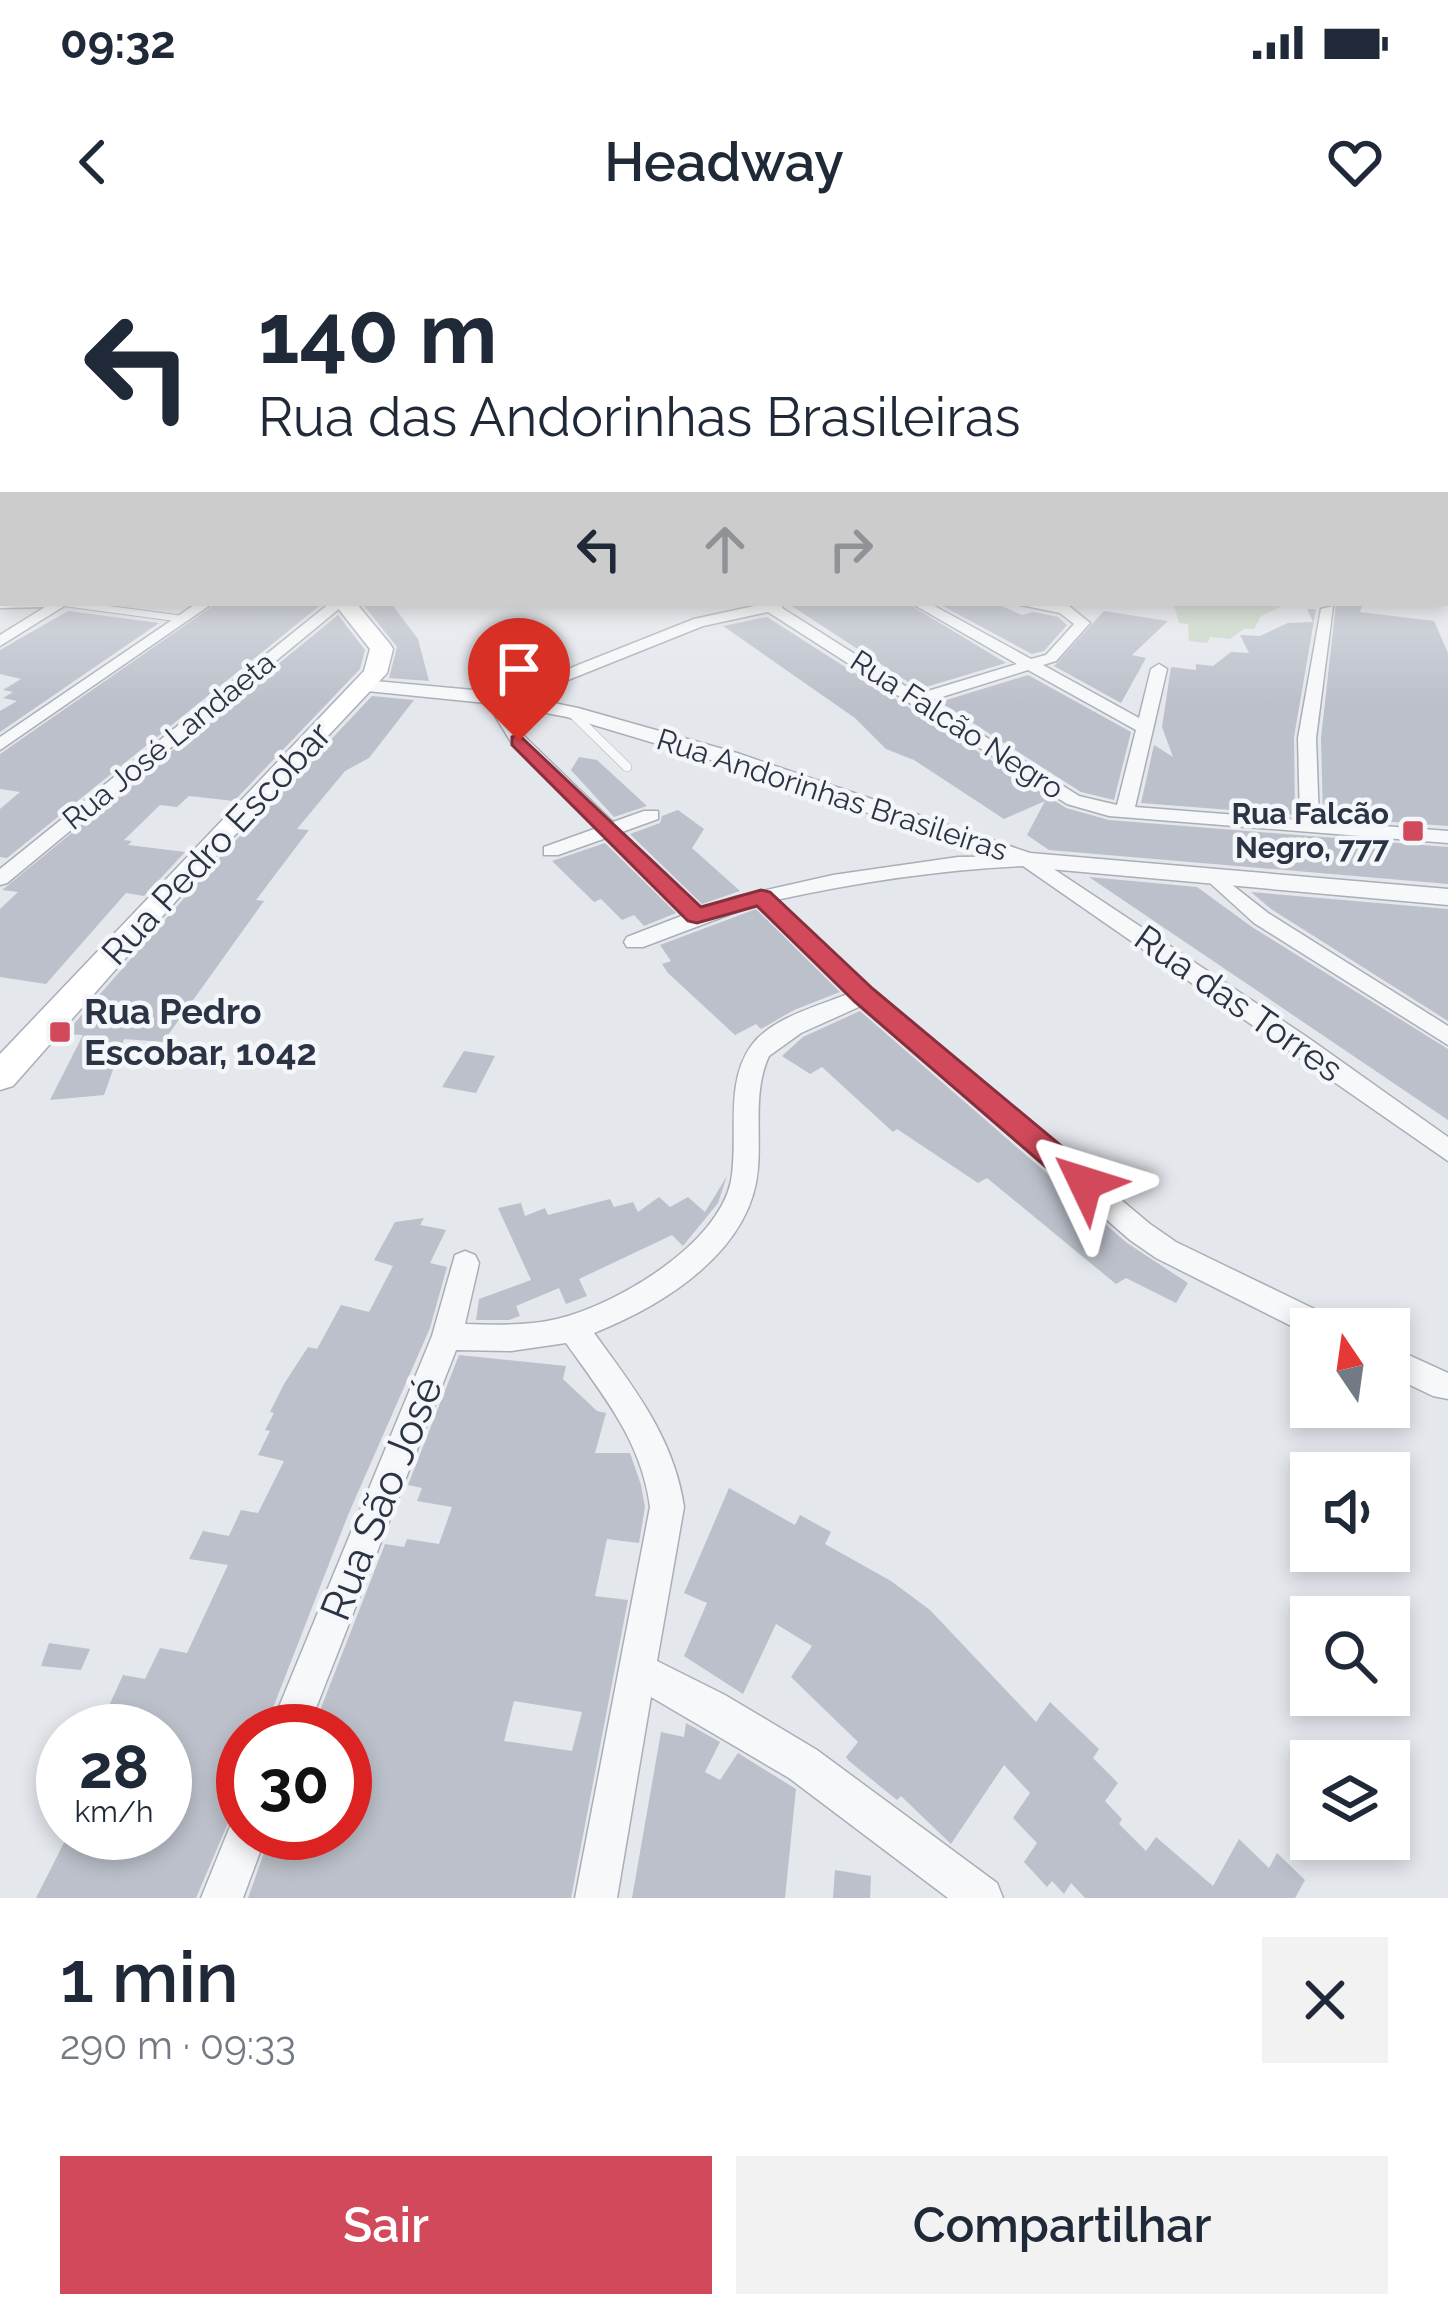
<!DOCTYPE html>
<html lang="pt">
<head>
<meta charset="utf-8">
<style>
  :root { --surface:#fff; --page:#f2f2f3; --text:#1f2937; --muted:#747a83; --accent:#d1495b }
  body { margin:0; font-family:Raleway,sans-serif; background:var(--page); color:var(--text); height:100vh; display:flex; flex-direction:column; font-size:45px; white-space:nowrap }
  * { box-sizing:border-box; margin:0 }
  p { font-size:39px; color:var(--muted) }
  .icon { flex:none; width:66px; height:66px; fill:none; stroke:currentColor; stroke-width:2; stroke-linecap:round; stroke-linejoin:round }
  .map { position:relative; height:1658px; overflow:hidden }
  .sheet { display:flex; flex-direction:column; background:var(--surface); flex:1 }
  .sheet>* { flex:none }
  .guide { position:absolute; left:0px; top:0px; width:1449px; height:366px; box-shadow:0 6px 18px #0003; background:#fff; color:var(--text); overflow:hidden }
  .needle { width:78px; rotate:347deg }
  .controls { position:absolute; left:1290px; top:1068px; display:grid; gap:24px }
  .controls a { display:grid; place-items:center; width:120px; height:120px; border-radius:0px; background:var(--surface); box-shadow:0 6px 18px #0003; font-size:60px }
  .speed { position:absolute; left:36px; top:1464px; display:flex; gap:24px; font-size:60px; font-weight:700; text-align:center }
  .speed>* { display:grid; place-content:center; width:156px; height:156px; border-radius:50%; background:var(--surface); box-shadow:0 6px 18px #0003; line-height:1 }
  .speed small { font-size:30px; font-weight:400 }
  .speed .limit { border:18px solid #d22; background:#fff; color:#111 }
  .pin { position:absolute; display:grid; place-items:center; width:102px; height:102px; color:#fff; margin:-123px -51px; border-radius:50% 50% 50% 0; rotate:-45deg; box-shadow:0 0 12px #0007 }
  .pin .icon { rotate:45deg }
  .me { position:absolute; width:132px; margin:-66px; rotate:311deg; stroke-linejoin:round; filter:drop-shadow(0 0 9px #0008) }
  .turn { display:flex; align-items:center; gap:42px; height:252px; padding:0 60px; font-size:54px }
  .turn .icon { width:156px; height:156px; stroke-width:2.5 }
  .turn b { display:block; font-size:84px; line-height:102px }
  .lanes { display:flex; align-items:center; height:114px; padding:0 60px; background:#0003; justify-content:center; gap:60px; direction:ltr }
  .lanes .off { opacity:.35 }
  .round { display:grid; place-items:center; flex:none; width:126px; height:126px; border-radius:0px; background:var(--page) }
  .overview { display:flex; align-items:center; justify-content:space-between; height:204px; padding:0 60px }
  h1 { font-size:72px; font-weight:600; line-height:90px }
  .cta { display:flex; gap:24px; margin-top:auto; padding:24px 60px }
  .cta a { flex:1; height:138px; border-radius:0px; background:var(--accent); color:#fff; font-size:48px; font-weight:600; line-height:138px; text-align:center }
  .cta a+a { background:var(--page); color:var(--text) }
  .status { display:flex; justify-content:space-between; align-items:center; height:84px; padding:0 60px; background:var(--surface); direction:ltr }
  .status svg { height:33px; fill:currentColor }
  header { display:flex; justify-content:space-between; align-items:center; height:156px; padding:0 60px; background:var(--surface); font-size:54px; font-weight:600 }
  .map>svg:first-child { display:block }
</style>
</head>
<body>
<div class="status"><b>09:32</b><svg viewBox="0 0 49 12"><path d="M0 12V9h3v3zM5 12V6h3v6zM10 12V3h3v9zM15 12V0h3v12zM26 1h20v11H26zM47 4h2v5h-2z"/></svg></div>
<header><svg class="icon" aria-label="back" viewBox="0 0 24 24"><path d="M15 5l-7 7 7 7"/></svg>Headway<svg class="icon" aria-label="heart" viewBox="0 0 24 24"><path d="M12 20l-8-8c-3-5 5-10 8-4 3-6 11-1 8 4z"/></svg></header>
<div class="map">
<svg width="1448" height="1658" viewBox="0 0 1448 1658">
  <rect width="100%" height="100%" fill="#e4e7ec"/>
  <!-- green -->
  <path fill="#c9d6c5" d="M 1168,363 L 1288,363 L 1261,376 L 1254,389 L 1244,389 L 1230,399 L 1210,397 L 1207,403 L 1189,401 L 1188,384 L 1179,383 L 1174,365 Z"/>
  <!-- building -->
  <path fill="#bbc0ca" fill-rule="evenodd" d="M 217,363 L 323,363 L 7,618 L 0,617 L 0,569 L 20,552 L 0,549 L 0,514 Z
    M 362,363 L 391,363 L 418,399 L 429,441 L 389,438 L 397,407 Z
    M 787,363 L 907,363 L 1006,423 L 919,449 Z
    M 995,363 L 1022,375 L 1033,372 L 1058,377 L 1067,385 L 1044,411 L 1032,414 L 941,365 Z
    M 1336,363 L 1363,363 L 1360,372 L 1434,381 L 1448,413 L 1448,586 L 1323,577 L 1321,498 Z
    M 1307,369 L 1316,369 L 1294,497 L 1295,575 L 1141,563 L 1154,505 L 1173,517 L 1162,487 L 1171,427 L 1196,430 L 1196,424 L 1213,426 L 1231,412 L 1249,413 L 1240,395 L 1260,396 L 1288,383 L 1313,382 Z
    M 68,371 L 159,383 L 0,492 L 0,471 L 17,461 L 3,458 L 13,452 L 3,450 L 21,439 L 0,434 L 0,410 Z
    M 1104,371 L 1168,381 L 1132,415 L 1146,418 L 1121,463 L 1054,426 Z
    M 338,375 L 365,410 L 360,429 L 234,561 L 189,556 L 177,567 L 160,565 L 124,600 L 132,601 L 128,605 L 185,612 L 144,656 L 126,653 L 46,744 L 0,737 L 0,669 L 18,652 L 2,650 Z
    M 767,377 L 1066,568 L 1109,580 L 1448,607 L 1448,644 L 1049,610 L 1027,595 L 1045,561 L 1004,579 L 914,520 L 886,509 L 855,478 L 723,386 Z
    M 1028,435 L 1131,492 L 1114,560 L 1081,552 L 940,462 Z
    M 372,456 L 414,460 L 369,518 L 345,531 L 297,589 L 309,590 L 256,660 L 264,661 L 163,802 L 124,799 L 104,855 L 50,860 L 83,795 L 65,794 L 222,615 Z
    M 579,517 L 597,520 L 647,566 L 614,577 L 571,530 Z
    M 678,570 L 704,589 L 692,608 L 740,651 L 702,664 L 630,594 L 660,583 L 662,576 Z
    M 605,603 L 676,673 L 644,686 L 634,675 L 622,680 L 601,659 L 594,662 L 552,621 Z
    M 1089,637 L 1197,647 L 1252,687 L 1448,809 L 1448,880 Z
    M 1251,652 L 1448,669 L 1448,781 L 1271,669 Z
    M 756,669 L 840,752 L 794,770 L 761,789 L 756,784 L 735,795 L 668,733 L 662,724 L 671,721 L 660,705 Z
    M 860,771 L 1127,1003 L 1188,1043 L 1176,1063 L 1126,1038 L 1116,1044 L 987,938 L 978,943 L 897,889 L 893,892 L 822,827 L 810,834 L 782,816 L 803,797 Z
    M 464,811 L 495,816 L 476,853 L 442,847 Z
    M 727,936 L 718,963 L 683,1006 L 672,995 L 579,1039 L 587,1056 L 566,1064 L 559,1048 L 516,1066 L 520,1076 L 509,1080 L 476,1080 L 479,1059 L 531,1040 L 498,968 L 521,963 L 525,976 L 545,968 L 548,975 L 610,959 L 614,967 L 633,962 L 638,972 L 659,957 L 670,967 L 688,957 L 705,972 Z
    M 424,978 L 420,985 L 446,990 L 430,1023 L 447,1027 L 430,1088 L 348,1275 L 264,1491 L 243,1491 L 243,1548 L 196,1658 L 36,1658 L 69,1593 L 165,1593 L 165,1491 L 140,1491 L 147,1475 L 108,1468 L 123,1435 L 145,1439 L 160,1408 L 187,1413 L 228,1325 L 189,1319 L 203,1291 L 229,1296 L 241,1270 L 258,1273 L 284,1221 L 258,1215 L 270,1191 L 265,1190 L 274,1173 L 270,1172 L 284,1144 L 308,1107 L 317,1109 L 341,1065 L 369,1072 L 393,1026 L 374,1020 L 395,982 Z
    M 459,1115 L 566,1126 L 563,1139 L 597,1171 L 606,1173 L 595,1213 L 630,1213 L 641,1245 L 645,1267 L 639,1303 L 607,1299 L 595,1356 L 628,1360 L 571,1658 L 248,1658 L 271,1593 L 345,1593 L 345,1491 L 312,1491 L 385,1304 L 404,1307 L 407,1299 L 439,1304 L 452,1267 L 417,1261 L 422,1248 L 408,1245 ZM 514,1461 L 582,1472 L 572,1511 L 504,1501 Z
    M 729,1248 L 795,1285 L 800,1275 L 831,1292 L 825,1304 L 891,1341 L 930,1370 L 1036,1482 L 1050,1462 L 1099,1509 L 1093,1518 L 1118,1543 L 1105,1561 L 1122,1579 L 1119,1584 L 1146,1611 L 1156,1597 L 1213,1646 L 1239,1599 L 1269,1628 L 1277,1613 L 1305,1640 L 1295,1658 L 1085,1658 L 1071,1643 L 1064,1654 L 1052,1641 L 1047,1647 L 1024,1622 L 1037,1603 L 1013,1578 L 1030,1553 L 1004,1525 L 951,1604 L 901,1556 L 897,1560 L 849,1521 L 846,1517 L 858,1502 L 791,1437 L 812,1406 L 776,1384 L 743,1454 L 684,1416 L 707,1363 L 684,1353 Z
    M 49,1403 L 90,1409 L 81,1430 L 41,1426 Z
    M 686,1483 L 720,1502 L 705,1532 L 720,1540 L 738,1513 L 796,1549 L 785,1658 L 632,1658 L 661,1492 L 684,1497 Z
    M 835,1630 L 871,1636 L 870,1658 L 833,1658 Z"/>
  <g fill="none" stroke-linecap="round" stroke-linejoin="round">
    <!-- service-far1 casing -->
    <g stroke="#a9aeb7" stroke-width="8">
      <path id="service-far1" d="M 64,363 L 183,379"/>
    </g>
    <!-- service casing -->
    <g stroke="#a9aeb7" stroke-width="10">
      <path id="service" d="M 571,472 L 627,527"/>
    </g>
    <!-- minor casing -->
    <g stroke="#a9aeb7" stroke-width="3">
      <path id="minor" d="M 1446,256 L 1448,256 L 1448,264 L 1446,264 Z
        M 1446,276 L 1448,277 L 1447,285 L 1446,284 Z
        M 0,302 L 3,303 L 2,314 L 0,313 Z
        M 0,360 L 3,363 L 69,363 L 0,406 L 0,395 L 45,367 L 0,368 Z
        M 197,363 L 213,363 L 0,510 L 0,497 Z
        M 330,363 L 346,363 L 7,643 L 0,645 L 0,629 Z
        M 757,363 L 782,363 L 782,368 L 918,454 L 1017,424 L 911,363 L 929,363 L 1031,419 L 1046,415 L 1074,384 L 1060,373 L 1011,363 L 1069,366 L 1090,383 L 1056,421 L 1043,425 L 1139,478 L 1151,429 L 1159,424 L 1167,429 L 1135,567 L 1300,580 L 1298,498 L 1321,369 L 1333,366 L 1316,498 L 1319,581 L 1448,591 L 1448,603 L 1109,576 L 1067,564 L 768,372 L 703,386 L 513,462 L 512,476 L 525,497 L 613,582 L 644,571 L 658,571 L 658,579 L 622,592 L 701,669 L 735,657 L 833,635 L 958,617 L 1034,616 L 1307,797 L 1448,897 L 1448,921 L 1023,626 C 939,630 858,642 776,660 L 872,751 L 1150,984 L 1176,1002 L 1337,1080 L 1342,1089 L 1311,1089 L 1311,1096 L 1156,1018 L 1130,1000 L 861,766 L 801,793 L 769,816 C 753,850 761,891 758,928 C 752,1011 664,1065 594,1093 C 634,1148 674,1198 684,1267 L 657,1421 L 725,1455 L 817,1510 L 997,1643 L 1003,1658 L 948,1658 L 789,1538 L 651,1457 L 617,1658 L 575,1658 L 650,1267 C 642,1202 603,1155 566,1103 L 511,1111 L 456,1110 L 307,1491 L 269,1491 L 432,1096 L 455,1015 L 465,1011 L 475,1015 L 479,1023 L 465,1084 C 495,1085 527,1086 557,1079 C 616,1065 718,1005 731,941 C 739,897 724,844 751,806 C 771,778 818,766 848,754 L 757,664 L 643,707 L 627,707 L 624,702 L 627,697 L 684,675 L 606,598 L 558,615 L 544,615 L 544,607 L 597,588 L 513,505 L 495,476 L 500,456 L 694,379 L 759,365 ZM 1028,430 L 1136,490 L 1117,565 L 1079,556 L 929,461 Z
        M 1217,633 L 1268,673 L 1448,786 L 1448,805 L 1254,683 L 1210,643 L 1207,639 Z
        M 1389,1106 L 1448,1133 L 1448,1159 L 1433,1156 L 1389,1135 Z
        M 243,1575 L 243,1593 L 267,1593 L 243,1658 L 201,1658 L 233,1579 Z"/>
    </g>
    <!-- tertiary casing -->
    <g stroke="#a9aeb7" stroke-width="3">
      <path id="tertiary" d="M 364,440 L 506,453 L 578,468 L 737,513 L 1030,613 L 1448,649 L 1448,665 L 1027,627 L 721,523 L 567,477 L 506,465 L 357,450 L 354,446 Z"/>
    </g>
    <!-- secondary casing -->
    <g stroke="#a9aeb7" stroke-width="3">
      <path id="secondary" d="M 334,363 L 356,363 L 390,404 L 393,409 L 387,433 L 219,612 L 13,846 L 0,850 L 0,814 L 364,431 L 370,409 Z"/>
    </g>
    <!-- service-far1 -->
    <use href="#service-far1" stroke="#f7f8fa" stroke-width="6"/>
    <!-- service -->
    <use href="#service" stroke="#f7f8fa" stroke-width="9"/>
    <!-- minor -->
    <use href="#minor" fill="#f7f8fa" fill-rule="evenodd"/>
    <!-- tertiary -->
    <use href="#tertiary" fill="#f7f8fa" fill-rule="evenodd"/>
    <!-- secondary -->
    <use href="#secondary" fill="#fff" fill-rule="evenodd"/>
  </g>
  <!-- sky -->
  <linearGradient id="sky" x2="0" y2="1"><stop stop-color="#8bb4dd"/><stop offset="0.5" stop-color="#f3f4f6"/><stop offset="1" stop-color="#f3f4f6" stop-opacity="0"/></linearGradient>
  <rect width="1448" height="464" fill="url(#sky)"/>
  <!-- route -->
  <path fill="#d1495b" stroke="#882f3b" stroke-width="3" d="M 519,495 L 701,667 L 761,650 L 770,652 L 873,749 L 1095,934 L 1100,943 L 1095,951 L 1074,951 L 855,762 L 757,666 L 697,683 L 688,681 L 512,505 L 512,497 Z"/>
  <!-- markers -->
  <g fill="#d1495b" stroke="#f4f6f9" stroke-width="4.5">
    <rect x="1401" y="579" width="24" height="24" rx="6"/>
    <rect x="48" y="780" width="24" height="24" rx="6"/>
  </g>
  <g text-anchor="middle" stroke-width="9" stroke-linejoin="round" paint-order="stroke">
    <!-- far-street labels -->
    <g font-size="30" fill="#2b3445" stroke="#f4f6f9">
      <text transform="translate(957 485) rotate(33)" y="10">Rua Falcão Negro</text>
      <text transform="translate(169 501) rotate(-39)" y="10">Rua José Landaeta</text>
      <text transform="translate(832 555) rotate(18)" y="10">Rua Andorinhas Brasileiras</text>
    </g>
    <!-- far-poi labels -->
    <g font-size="30" font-weight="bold" fill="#2b3445" stroke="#f4f6f9" text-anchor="end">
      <text x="1389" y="584">Rua Falcão<tspan x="1389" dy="34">Negro, 777</tspan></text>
    </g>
    <!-- street labels -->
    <g font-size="36" fill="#2b3445" stroke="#f4f6f9">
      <text transform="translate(216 603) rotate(-47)" y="13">Rua Pedro Escobar</text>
      <text transform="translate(1239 763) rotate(35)" y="13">Rua das Torres</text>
    </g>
    <!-- poi labels -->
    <g font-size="36" font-weight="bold" fill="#2b3445" stroke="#f4f6f9" text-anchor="start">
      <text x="84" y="784">Rua Pedro<tspan x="84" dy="41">Escobar, 1042</tspan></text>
    </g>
    <!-- near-street labels -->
    <g font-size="42" fill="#2b3445" stroke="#f4f6f9">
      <text transform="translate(381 1258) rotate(-68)" y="15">Rua São José</text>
    </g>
  </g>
</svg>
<div class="controls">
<a><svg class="needle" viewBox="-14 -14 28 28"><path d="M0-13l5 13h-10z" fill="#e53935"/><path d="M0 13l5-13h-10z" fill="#747a83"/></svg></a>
<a><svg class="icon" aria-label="sound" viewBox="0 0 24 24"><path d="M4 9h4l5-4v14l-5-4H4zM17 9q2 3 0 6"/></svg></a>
<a><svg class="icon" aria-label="search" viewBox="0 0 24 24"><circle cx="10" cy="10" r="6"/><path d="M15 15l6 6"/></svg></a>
<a><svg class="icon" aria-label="layers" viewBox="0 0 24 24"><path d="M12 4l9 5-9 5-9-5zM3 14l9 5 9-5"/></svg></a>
</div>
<div class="speed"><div>28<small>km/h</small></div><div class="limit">30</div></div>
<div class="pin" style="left:519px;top:501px;background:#d93025"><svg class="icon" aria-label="arrive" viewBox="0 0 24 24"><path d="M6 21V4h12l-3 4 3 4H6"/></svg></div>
<svg class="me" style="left:1085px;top:943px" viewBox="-20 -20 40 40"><path d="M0-17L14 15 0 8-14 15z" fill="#d1495b" stroke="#fff" stroke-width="4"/></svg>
<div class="guide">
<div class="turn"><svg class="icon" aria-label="left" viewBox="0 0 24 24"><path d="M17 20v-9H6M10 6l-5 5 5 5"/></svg><div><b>140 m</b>Rua das Andorinhas Brasileiras</div></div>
<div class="lanes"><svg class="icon" aria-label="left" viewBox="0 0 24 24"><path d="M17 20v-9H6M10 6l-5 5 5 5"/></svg><svg class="icon off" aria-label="ahead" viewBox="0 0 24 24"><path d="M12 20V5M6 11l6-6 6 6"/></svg><svg class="icon off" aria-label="right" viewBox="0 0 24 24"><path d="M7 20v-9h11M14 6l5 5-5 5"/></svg></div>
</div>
</div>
<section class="sheet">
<div class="overview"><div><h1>1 min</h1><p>290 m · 09:33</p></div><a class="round"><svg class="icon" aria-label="close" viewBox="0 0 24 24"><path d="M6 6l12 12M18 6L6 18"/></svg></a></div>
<div class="cta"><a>Sair</a><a>Compartilhar</a></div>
</section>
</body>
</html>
